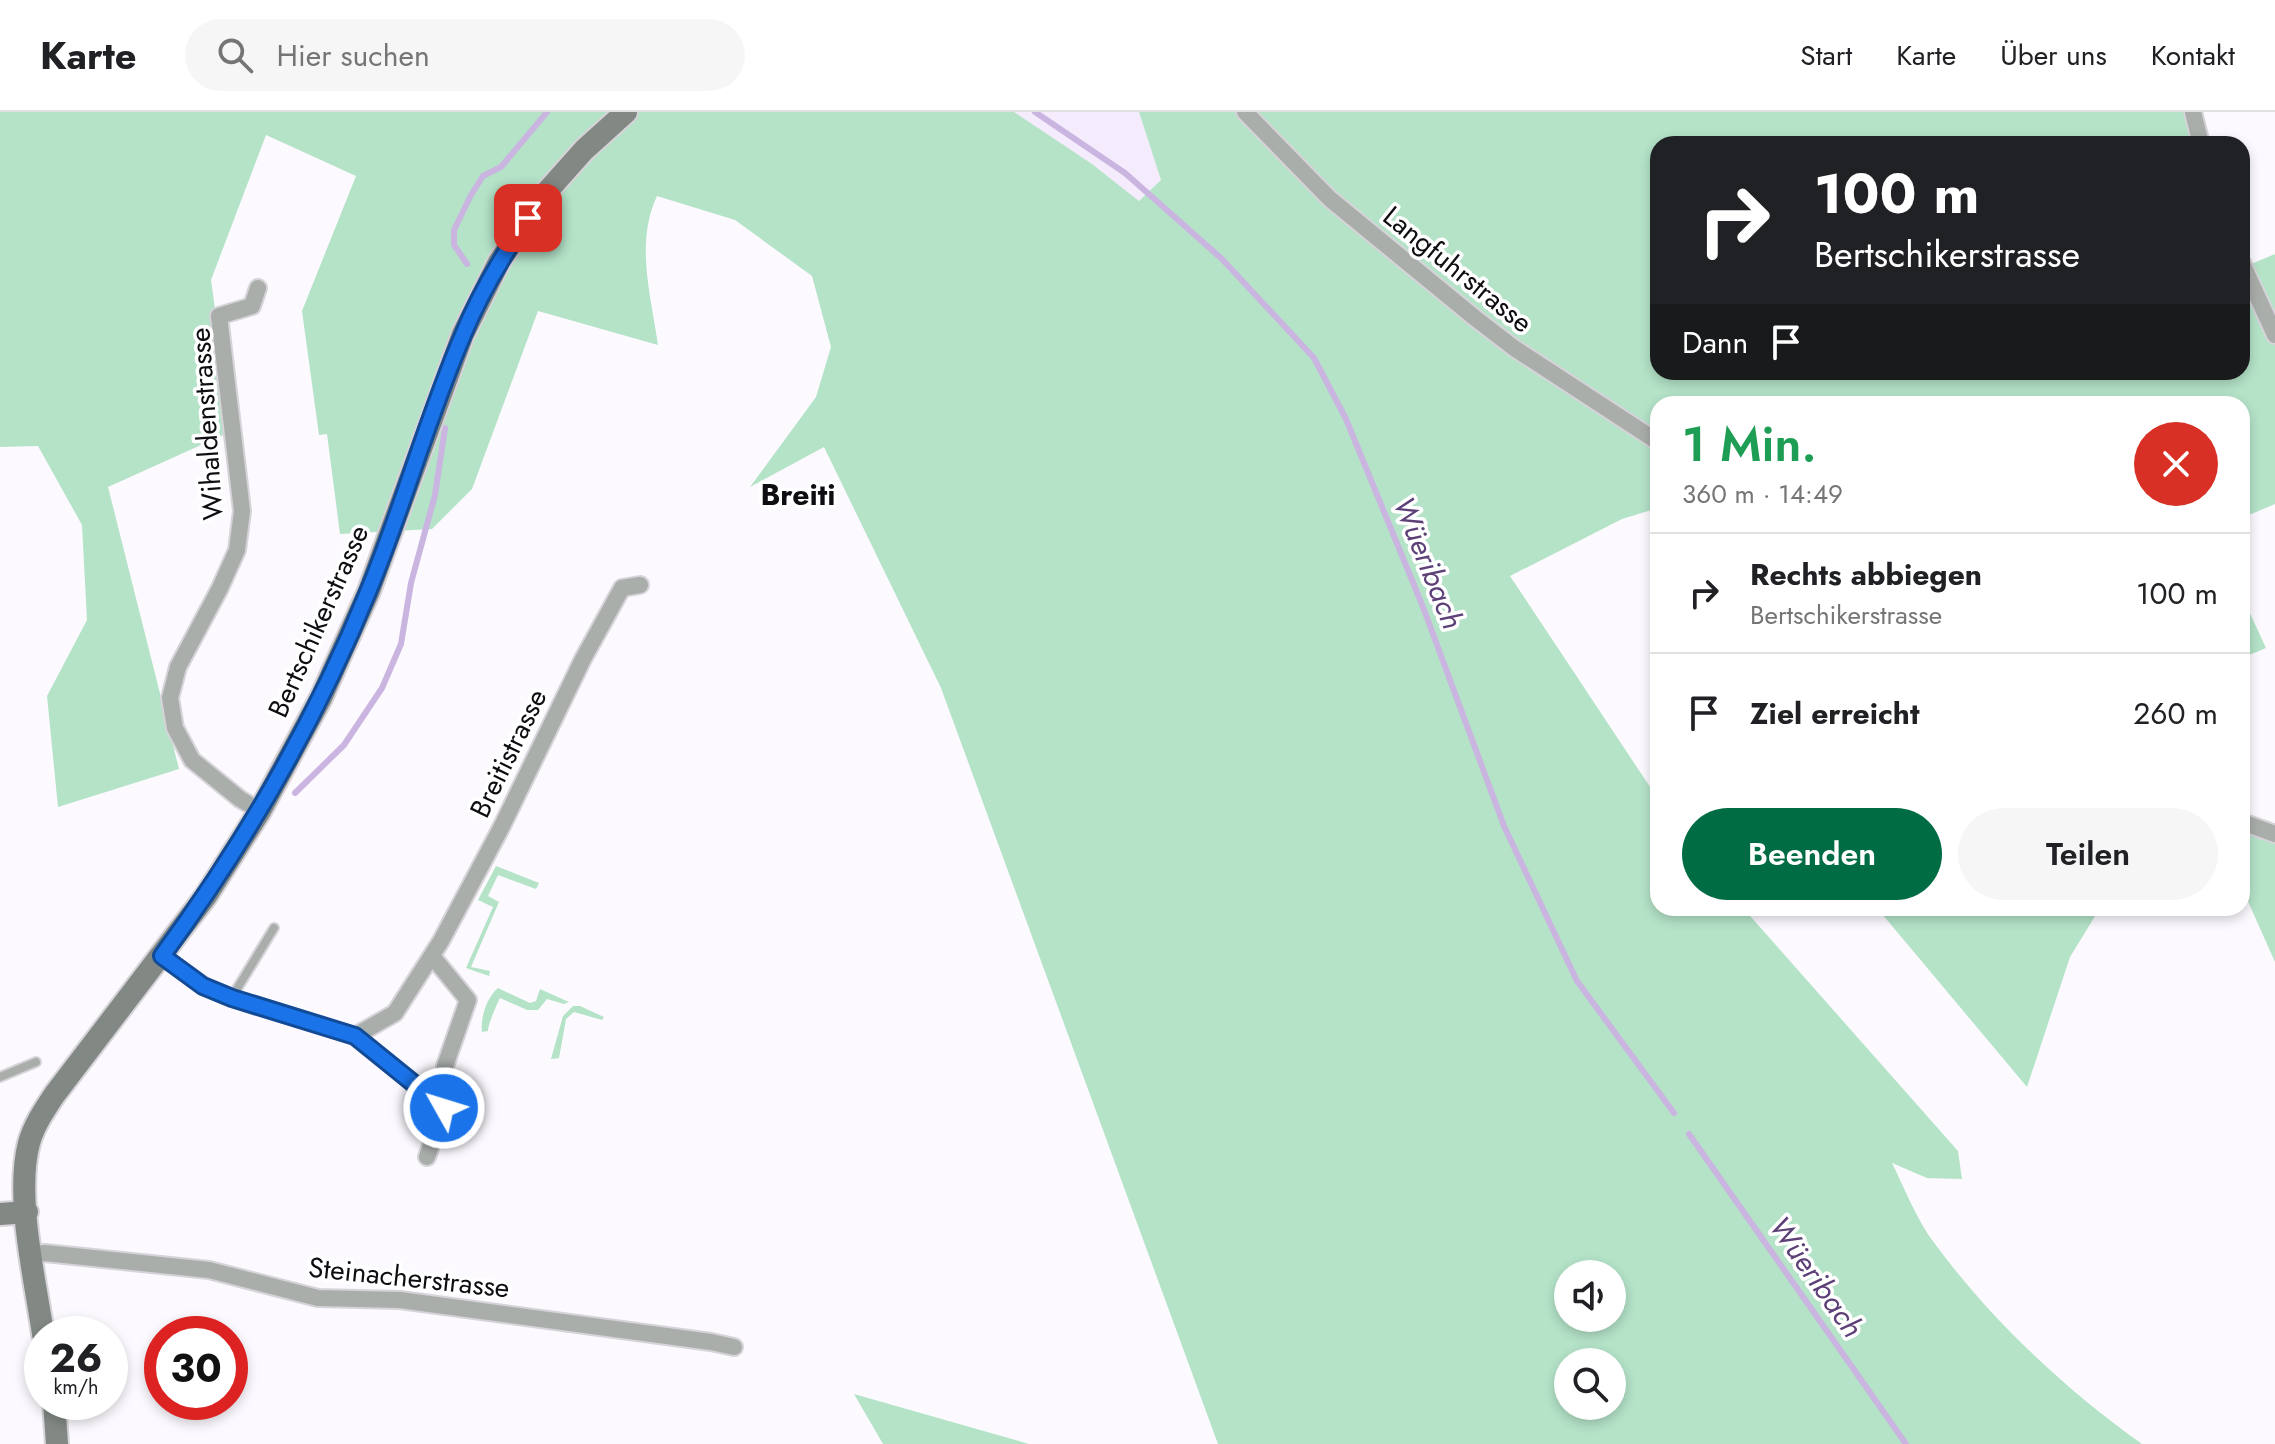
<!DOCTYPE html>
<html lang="de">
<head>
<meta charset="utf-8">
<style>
  :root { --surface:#fff; --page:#f6f6f6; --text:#202124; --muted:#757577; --line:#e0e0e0; --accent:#006c44 }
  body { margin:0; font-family:Jost,sans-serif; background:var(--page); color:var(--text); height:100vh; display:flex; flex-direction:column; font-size:30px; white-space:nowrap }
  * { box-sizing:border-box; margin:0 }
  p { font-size:26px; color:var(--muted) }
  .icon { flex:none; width:44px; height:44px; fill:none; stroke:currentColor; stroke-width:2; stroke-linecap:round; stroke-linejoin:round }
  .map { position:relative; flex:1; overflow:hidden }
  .details { position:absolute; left:1650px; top:284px; width:600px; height:520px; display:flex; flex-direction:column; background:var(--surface); border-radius:24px; box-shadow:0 4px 12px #0003 }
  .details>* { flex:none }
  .guide { position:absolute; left:1650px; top:24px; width:600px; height:244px; border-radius:24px; box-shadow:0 4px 12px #0003; background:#202124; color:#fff; overflow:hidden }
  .controls { position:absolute; left:1554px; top:1148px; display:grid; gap:16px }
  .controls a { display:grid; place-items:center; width:72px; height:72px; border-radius:50%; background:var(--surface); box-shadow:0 4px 12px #0003; font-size:40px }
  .speed { position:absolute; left:24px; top:1204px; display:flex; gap:16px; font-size:40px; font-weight:700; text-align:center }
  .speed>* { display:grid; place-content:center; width:104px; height:104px; border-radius:50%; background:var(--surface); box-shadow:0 4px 12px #0003; line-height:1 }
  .speed small { font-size:20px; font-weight:400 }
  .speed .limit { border:12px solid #d22; background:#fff; color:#111 }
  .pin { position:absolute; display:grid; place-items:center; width:68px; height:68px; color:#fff; margin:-34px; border-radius:16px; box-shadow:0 4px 12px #0006 }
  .me { position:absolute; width:88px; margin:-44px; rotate:309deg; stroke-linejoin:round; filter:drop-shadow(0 0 6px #0008) }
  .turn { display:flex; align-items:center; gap:28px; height:168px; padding:0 32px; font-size:36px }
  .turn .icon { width:104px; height:104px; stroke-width:2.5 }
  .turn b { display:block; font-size:56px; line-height:68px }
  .then { display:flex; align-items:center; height:76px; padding:0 32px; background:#0003; gap:16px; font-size:30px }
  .round { display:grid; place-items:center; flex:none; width:84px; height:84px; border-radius:42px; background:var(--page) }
  .head { display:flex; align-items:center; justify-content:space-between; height:136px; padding:0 32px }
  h1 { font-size:48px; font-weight:600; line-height:60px; color:#1e9e55 }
  .primary-button { display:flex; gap:16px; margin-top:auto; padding:16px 32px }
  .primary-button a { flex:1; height:92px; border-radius:48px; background:var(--accent); color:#fff; font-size:32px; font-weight:600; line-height:92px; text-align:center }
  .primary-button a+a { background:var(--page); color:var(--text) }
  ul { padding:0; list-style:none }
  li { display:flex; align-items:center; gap:24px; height:120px; padding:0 32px; border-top:2px solid var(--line) }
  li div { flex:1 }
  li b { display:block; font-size:30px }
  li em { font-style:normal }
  header { display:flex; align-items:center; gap:48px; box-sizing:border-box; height:112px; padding:0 40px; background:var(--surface); border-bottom:2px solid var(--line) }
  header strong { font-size:38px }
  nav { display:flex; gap:44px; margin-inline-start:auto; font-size:28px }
  .search { width:560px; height:72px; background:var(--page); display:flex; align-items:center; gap:20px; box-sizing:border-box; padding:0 28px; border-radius:44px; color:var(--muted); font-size:30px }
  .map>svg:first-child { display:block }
</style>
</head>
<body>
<header>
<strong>Karte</strong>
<div class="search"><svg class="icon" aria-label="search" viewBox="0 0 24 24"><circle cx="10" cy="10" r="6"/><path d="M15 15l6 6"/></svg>Hier suchen</div>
<nav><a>Start</a><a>Karte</a><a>Über uns</a><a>Kontakt</a></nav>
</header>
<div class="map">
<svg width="2275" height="1332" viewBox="0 0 2275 1332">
  <rect width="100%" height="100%" fill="#fcf9ff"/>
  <!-- built -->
  <path fill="#f4ebfd" d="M 1014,0 L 1139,0 L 1161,68 L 1139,89 L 1092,52 Z"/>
  <!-- green -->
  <path fill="#b4e3c8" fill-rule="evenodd" d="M 0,0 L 1014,0 L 1092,52 L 1139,89 L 1161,68 L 1139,0 L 2193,0 L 2201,32 L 1658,32 L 1658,260 L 2242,260 L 2242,151 L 2244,155 L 2275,142 L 2275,392 L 2242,406 L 2242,292 L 1658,292 L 1658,396 L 1622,407 L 1510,464 L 1658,687 L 1658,796 L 1743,796 L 1958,1039 L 1962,1067 L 1927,1066 L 1892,1051 C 1905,1077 1917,1109 1935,1132 C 1991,1208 2065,1277 2142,1332 L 1218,1332 L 941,576 L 824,335 L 750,375 L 816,285 L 831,235 L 812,164 L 735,108 L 657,84 C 635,131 651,184 658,233 L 538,199 L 472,377 L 432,417 L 340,422 L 327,322 L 319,323 L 302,199 L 356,64 L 266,23 L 211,168 L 232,319 L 108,375 L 179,657 L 58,695 L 47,584 L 87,508 L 82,413 L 38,334 L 0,335 ZM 1568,1162 L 1612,1162 L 1612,1206 L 1568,1206 ZM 1568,1250 L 1612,1250 L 1612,1294 L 1568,1294 Z
    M 2242,484 L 2266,536 L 2242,546 Z
    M 2242,710 L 2275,722 L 2275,850 L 2242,776 Z
    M 496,754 L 539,771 L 536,777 L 498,763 L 488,784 L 499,790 L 471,855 L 490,859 L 489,864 L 466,856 L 493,795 L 478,788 Z
    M 1877,796 L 2100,796 L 2070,845 L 2027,975 Z
    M 498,876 L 530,891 L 536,889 L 540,877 L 569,890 L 564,892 L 547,887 L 538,898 L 527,898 L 500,886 C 497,892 488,912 488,919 L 482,920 C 480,906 487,885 498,876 Z
    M 573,894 L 580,894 L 604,905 L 602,908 L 574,900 L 566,907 L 559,946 L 551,947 L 563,904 Z
    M 854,1282 L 1029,1332 L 883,1332 Z"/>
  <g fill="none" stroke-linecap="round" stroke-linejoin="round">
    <!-- stream -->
    <path stroke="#cab5e0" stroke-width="6" d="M 1035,0 L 1125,61 L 1222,147 L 1314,246 L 1346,307 L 1423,495 L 1504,714 L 1577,869 L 1674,1001
      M 467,152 L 454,133 L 454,118 L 471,83 L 483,64 L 501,55 L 547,0
      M 295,681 L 344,633 L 382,576 L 401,532 L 411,471 L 435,383 L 445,316
      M 1689,1022 L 1906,1332"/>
    <!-- lane casing -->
    <g stroke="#d6d3d9" stroke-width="12">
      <path id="lane" d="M 232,885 L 274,816
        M 0,965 L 36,950"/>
    </g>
    <!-- street casing -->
    <g stroke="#d6d3d9" stroke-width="20">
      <path id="street" d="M 1245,0 L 1330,87 L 1475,206 L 1514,236 L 1658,330
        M 2193,0 L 2201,32
        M 2242,151 L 2275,223
        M 258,176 L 252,194 L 219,204 L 242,399 L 237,438 L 220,476 L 178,555 L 170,586 L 175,616 L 192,648 L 240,687 L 260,699
        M 2242,710 L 2275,722
        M 162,844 L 203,874 L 232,886 L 355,924 L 395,901 L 441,829 L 501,716 L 583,547 L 622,476 L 640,473
        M 432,844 L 468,888 L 445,954
        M 355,924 L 444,996 L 427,1045
        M 31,1142 L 45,1141 L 209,1158 L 318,1186 L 400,1188 L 711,1230 L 734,1235"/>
    </g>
    <!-- secondary casing -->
    <g stroke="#d6d3d9" stroke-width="26">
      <path id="secondary" d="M 0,1102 L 27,1100
        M 43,1222 C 35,1167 15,1084 29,1031 C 34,1013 45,997 55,982 L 206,784 L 260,699 L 321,586 L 369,479 L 463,222 L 499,150 L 543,84 L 584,38 L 626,0
        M 54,1290 L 57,1332"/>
    </g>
    <!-- lane -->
    <use href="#lane" stroke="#a9aeab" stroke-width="8"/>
    <!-- street -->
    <use href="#street" stroke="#a9aeab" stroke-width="16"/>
    <!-- secondary -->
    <use href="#secondary" stroke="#828984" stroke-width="22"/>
  </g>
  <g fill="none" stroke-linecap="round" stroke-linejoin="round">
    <!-- route casing -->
    <g stroke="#114b97" stroke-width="20">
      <path id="route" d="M 444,996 L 355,924 L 232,886 L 203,874 L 162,844 C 245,731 315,610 368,480 C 403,396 427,306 463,223 C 480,181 503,143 528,106"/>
    </g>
    <!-- route -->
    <use href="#route" stroke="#1a73e8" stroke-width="14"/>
  </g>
  <g text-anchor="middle" stroke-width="7" stroke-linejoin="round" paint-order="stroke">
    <!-- street labels -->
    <g font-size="28" fill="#0f0d11" stroke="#fff">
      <text transform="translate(1458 157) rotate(39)" y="10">Langfuhrstrasse</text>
      <text transform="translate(206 312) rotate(-94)" y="10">Wihaldenstrasse</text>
      <text transform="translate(318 509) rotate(-66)" y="10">Bertschikerstrasse</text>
      <text transform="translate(508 641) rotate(-64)" y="10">Breitistrasse</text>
      <text transform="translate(409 1165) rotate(6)" y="10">Steinacherstrasse</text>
    </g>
    <!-- neighbourhood labels -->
    <g font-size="30" font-weight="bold" fill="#0f0d11" stroke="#fff">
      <text x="798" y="393">Breiti</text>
    </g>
    <!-- water labels -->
    <g font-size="30" font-style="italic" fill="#5d4077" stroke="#fff">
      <text transform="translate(1428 451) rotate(68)" y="10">Wüeribach</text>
      <text transform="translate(1816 1165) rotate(55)" y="10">Wüeribach</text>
    </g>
  </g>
</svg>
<div class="controls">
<a><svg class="icon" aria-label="sound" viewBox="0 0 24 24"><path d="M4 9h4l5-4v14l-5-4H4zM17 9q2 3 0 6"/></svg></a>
<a><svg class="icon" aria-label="search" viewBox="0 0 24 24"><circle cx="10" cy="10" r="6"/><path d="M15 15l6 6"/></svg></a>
</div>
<div class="speed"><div>26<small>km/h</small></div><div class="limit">30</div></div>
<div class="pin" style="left:528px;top:106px;background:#d93025"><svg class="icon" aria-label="arrive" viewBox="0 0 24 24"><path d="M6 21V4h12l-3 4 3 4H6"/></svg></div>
<svg class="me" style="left:444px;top:996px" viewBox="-20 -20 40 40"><circle r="17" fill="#1a73e8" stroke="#fff" stroke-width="3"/><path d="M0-11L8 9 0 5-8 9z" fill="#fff"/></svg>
<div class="guide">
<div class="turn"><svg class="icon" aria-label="right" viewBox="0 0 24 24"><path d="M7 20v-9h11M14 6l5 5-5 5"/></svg><div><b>100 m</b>Bertschikerstrasse</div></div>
<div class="then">Dann<svg class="icon" aria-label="arrive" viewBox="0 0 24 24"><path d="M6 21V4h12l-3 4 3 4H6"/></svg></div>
</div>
<section class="details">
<div class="head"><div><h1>1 Min.</h1><p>360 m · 14:49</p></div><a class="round" style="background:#d93025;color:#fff"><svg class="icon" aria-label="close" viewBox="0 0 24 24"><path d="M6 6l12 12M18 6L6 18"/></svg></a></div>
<ul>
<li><svg class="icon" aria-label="right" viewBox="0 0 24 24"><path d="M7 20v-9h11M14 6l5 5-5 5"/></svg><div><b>Rechts abbiegen</b><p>Bertschikerstrasse</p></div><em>100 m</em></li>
<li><svg class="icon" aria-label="arrive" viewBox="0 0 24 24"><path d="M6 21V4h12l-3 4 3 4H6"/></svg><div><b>Ziel erreicht</b></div><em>260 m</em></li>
</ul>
<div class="primary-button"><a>Beenden</a><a>Teilen</a></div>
</section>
</div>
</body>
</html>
